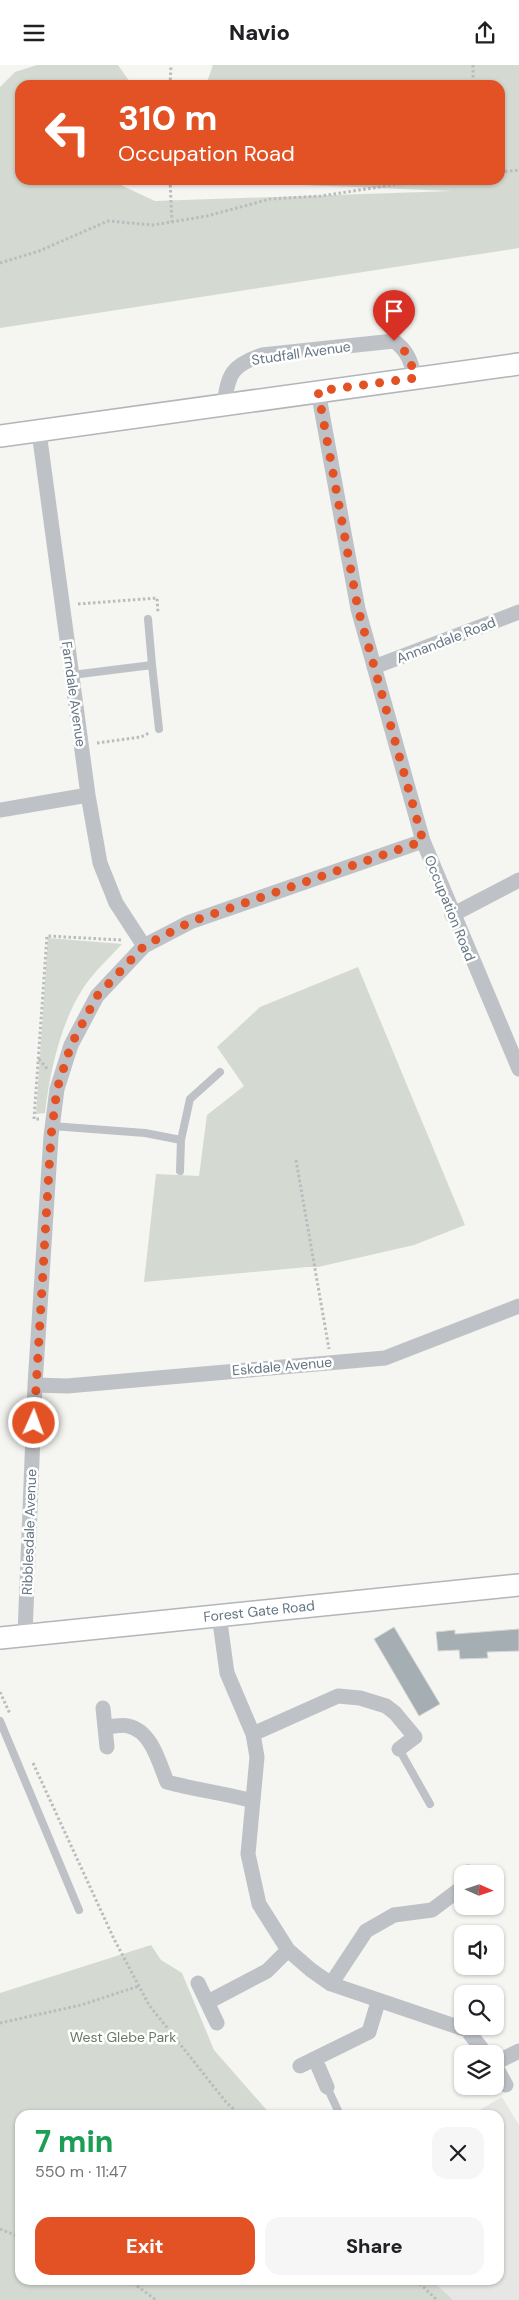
<!DOCTYPE html>
<html lang="en">
<head>
<meta charset="utf-8">
<style>
  :root { --surface:#fff; --page:#f6f6f6; --text:#202124; --muted:#757577; --accent:#e25224 }
  body { margin:0; font-family:"DM Sans",sans-serif; background:var(--page); color:var(--text); height:100vh; display:flex; flex-direction:column; font-size:19px; white-space:nowrap }
  * { box-sizing:border-box; margin:0 }
  p { font-size:16px; color:var(--muted) }
  .icon { flex:none; width:28px; height:28px; fill:none; stroke:currentColor; stroke-width:2; stroke-linecap:round; stroke-linejoin:round }
  .map { position:relative; flex:1; overflow:hidden }
  .details { position:absolute; left:15px; top:2045px; width:489px; height:175px; display:flex; flex-direction:column; background:var(--surface); border-radius:15px; box-shadow:0 1px 4px #0004 }
  .details>* { flex:none }
  .guide { position:absolute; left:15px; top:15px; width:490px; height:105px; border-radius:15px; box-shadow:0 1px 4px #0004; background:#e25224; color:#fff; overflow:hidden }
  .needle { width:32px; rotate:93deg }
  .controls { position:absolute; left:454px; top:1800px; display:grid; gap:10px }
  .controls a { display:grid; place-items:center; width:50px; height:50px; border-radius:10px; background:var(--surface); box-shadow:0 1px 4px #0004; font-size:25px }
  .pin { position:absolute; display:grid; place-items:center; width:42px; height:42px; color:#fff; margin:-51px -21px; border-radius:50% 50% 50% 0; rotate:-45deg; box-shadow:0 0 5px #0007 }
  .pin .icon { rotate:45deg }
  .me { position:absolute; width:55px; margin:-28px; rotate:2deg; stroke-linejoin:round; filter:drop-shadow(0 0 4px #0008) }
  .turn { display:flex; align-items:center; gap:18px; height:105px; padding:0 20px; font-size:22px }
  .turn .icon { width:65px; height:65px; stroke-width:2.5 }
  .turn b { display:block; font-size:35px; line-height:42px }
  .round { display:grid; place-items:center; flex:none; width:52px; height:52px; border-radius:15px; background:var(--page) }
  .headline { display:flex; align-items:center; justify-content:space-between; height:85px; padding:0 20px }
  h1 { font-size:30px; font-weight:800; line-height:38px; color:#1e9e55 }
  .action { display:flex; gap:10px; margin-top:auto; padding:10px 20px }
  .action a { flex:1; height:58px; border-radius:15px; background:var(--accent); color:#fff; font-size:20px; font-weight:800; line-height:58px; text-align:center }
  .action a+a { background:var(--page); color:var(--text) }
  header { display:flex; justify-content:space-between; align-items:center; height:65px; padding:0 20px; background:var(--surface); font-size:22px; font-weight:800 }
  .map>svg:first-child { display:block }
</style>
</head>
<body>
<header><svg class="icon" aria-label="menu" viewBox="0 0 24 24"><path d="M4 6h16M4 12h16M4 18h16"/></svg>Navio<svg class="icon" aria-label="share" viewBox="0 0 24 24"><path d="M12 15V3M7 8l5-5 5 5M5 13v7h14v-7"/></svg></header>
<div class="map">
<svg width="519" height="2235" viewBox="0 0 519 2235">
  <rect width="100%" height="100%" fill="#f5f5f1"/>
  <!-- built -->
  <path fill="#e6e7e5" d="M 502,2032 L 519,2060 L 519,2235 L 453,2235 L 432,2215 L 499,2215 L 499,2050 L 471,2050 Z"/>
  <!-- green -->
  <path fill="#d4dad1" d="M 37,0 L 118,0 L 132,20 L 20,20 L 20,115 L 110,115 L 155,136 L 452,126 L 232,117 L 231,115 L 500,115 L 500,20 L 206,20 L 213,0 L 519,0 L 519,183 L 0,263 L 0,22 L 15,7 Z
    M 48,873 L 122,879 C 113,889 102,899 93,910 C 63,945 50,1004 45,1048 L 36,1049 Z
    M 358,902 L 465,1160 L 414,1180 L 318,1202 L 307,1202 L 144,1217 L 156,1109 L 199,1111 L 207,1050 L 244,1021 L 217,982 L 260,942 Z
    M 151,1880 L 161,1895 L 182,1908 L 214,1985 L 271,2050 L 20,2050 L 20,2215 L 432,2215 L 453,2235 L 0,2235 L 0,1928 Z"/>
  <!-- building -->
  <path fill="#a5aeb3" stroke="#d6d6d4" d="M 394,1562 L 440,1639 L 419,1651 L 374,1574 Z
    M 519,1564 L 519,1586 L 487,1587 L 488,1593 L 460,1594 L 459,1585 L 438,1586 L 436,1567 L 455,1565 L 455,1569 Z"/>
  <g fill="none" stroke-linecap="round" stroke-linejoin="round">
    <!-- secondary casing -->
    <g stroke="#b0b6ba" stroke-width="24">
      <path id="secondary" d="M 0,371 L 519,299
        M 0,1573 L 519,1520"/>
    </g>
    <!-- path -->
    <path stroke="#babcbf" stroke-width="3" stroke-dasharray="2.5 2.5" stroke-linecap="butt" d="M 473,0 L 473,20
      M 170,20 L 171,0
      M 500,107 L 519,105
      M 170,115 L 172,157
      M 0,198 L 39,186 L 108,156 L 153,160 L 207,151 L 270,134 L 321,131 L 424,115
      M 78,539 L 157,533 L 158,548
      M 97,678 L 141,672 L 149,668
      M 39,994 L 48,1005
      M 39,1054 L 34,1054 L 47,871 L 122,875
      M 296,1095 L 329,1284
      M 0,1627 L 10,1649
      M 33,1698 L 114,1874 L 149,1940 L 226,2037 L 240,2050
      M 0,1958 L 81,1940 L 139,1921
      M 0,2164 L 20,2172
      M 129,2215 L 156,2235
      M 416,2215 L 437,2235"/>
    <!-- lane -->
    <path stroke="#bec2c6" stroke-width="8" d="M 148,554 L 152,600
      M 72,610 L 152,600 L 159,664
      M 52,1061 L 145,1068 L 181,1075
      M 180,1106 L 181,1075 L 190,1034 L 220,1007
      M 0,1656 L 79,1845
      M 399,1684 L 430,1739
      M 327,2022 L 340,2050"/>
    <!-- street -->
    <path stroke="#bec2c6" stroke-width="15" d="M 318,326 L 358,544 L 423,776 L 519,1004
      M 224,340 C 228,309 232,300 262,290 L 394,276 C 408,286 411,297 415,313
      M 39,367 L 88,730 L 100,798 L 116,838 L 144,881
      M 374,602 L 519,547
      M 0,745 L 88,730
      M 452,850 L 519,815
      M 35,1320 L 67,1321 L 385,1293 L 519,1241
      M 219,1550 L 227,1608 L 253,1669 L 257,1692 L 248,1789 L 259,1839 L 288,1885 L 311,1905 L 331,1919 L 467,1965 L 486,1989
      M 25,1569 L 35,1320 L 51,1071 L 57,1024 L 71,980 L 97,931 L 144,881 L 190,857 L 423,776
      M 103,1643 L 107,1682
      M 105,1662 C 112,1662 122,1659 128,1661 C 152,1666 159,1698 167,1717 C 196,1725 224,1728 253,1736
      M 253,1669 L 338,1631 L 360,1633 L 386,1641 L 395,1648 L 415,1672 L 399,1684
      M 467,1809 L 468,1807 L 476,1809
      M 198,1918 L 217,1958
      M 331,1919 L 366,1866 L 394,1850 L 432,1845 L 460,1824 L 462,1818
      M 208,1937 L 267,1906 L 288,1885
      M 315,1994 L 327,2022
      M 495,1998 L 519,1986
      M 495,2000 L 506,2020
      M 300,2001 L 369,1967 L 378,1937"/>
    <!-- secondary -->
    <use href="#secondary" stroke="#fff" stroke-width="21"/>
  </g>
  <g fill="none" stroke-linecap="round" stroke-linejoin="round">
    <!-- route -->
    <path stroke="#e25224" stroke-width="9" stroke-dasharray="0 16.2" d="M 34,1358 L 51,1071 L 57,1024 L 71,980 L 97,931 L 144,881 L 190,857 L 423,776 L 358,544 L 318,326 L 415,313 C 411,297 408,286 394,276"/>
  </g>
  <g text-anchor="middle" stroke-width="5" stroke-linejoin="round" paint-order="stroke">
    <!-- street labels -->
    <g font-size="14" fill="#647583" stroke="#fff">
      <text transform="translate(301 288) rotate(-8)" y="5">Studfall Avenue</text>
      <text transform="translate(446 575) rotate(-21)" y="5">Annandale Road</text>
      <text transform="translate(74 629) rotate(82)" y="5">Farndale Avenue</text>
      <text transform="translate(450 843) rotate(68)" y="5">Occupation Road</text>
      <text transform="translate(282 1301) rotate(-5)" y="5">Eskdale Avenue</text>
      <text transform="translate(29 1467) rotate(-88)" y="5">Ribblesdale Avenue</text>
      <text transform="translate(259 1546) rotate(-6)" y="5">Forest Gate Road</text>
    </g>
    <!-- park labels -->
    <g font-size="14" fill="#677a63" stroke="#fff">
      <text x="123" y="1977">West Glebe Park</text>
    </g>
  </g>
</svg>
<div class="controls">
<a><svg class="needle" viewBox="-14 -14 28 28"><path d="M0-13l5 13h-10z" fill="#e53935"/><path d="M0 13l5-13h-10z" fill="#757577"/></svg></a>
<a><svg class="icon" aria-label="sound" viewBox="0 0 24 24"><path d="M4 9h4l5-4v14l-5-4H4zM17 9q2 3 0 6"/></svg></a>
<a><svg class="icon" aria-label="search" viewBox="0 0 24 24"><circle cx="10" cy="10" r="6"/><path d="M15 15l6 6"/></svg></a>
<a><svg class="icon" aria-label="layers" viewBox="0 0 24 24"><path d="M12 4l9 5-9 5-9-5zM3 14l9 5 9-5"/></svg></a>
</div>
<div class="pin" style="left:394px;top:276px;background:#d93025"><svg class="icon" aria-label="arrive" viewBox="0 0 24 24"><path d="M6 21V4h12l-3 4 3 4H6"/></svg></div>
<svg class="me" style="left:34px;top:1358px" viewBox="-20 -20 40 40"><circle r="17" fill="#e25224" stroke="#fff" stroke-width="3"/><path d="M0-11L8 9 0 5-8 9z" fill="#fff"/></svg>
<div class="guide">
<div class="turn"><svg class="icon" aria-label="left" viewBox="0 0 24 24"><path d="M17 20v-9H6M10 6l-5 5 5 5"/></svg><div><b>310 m</b>Occupation Road</div></div>
</div>
<section class="details">
<div class="headline"><div><h1>7 min</h1><p>550 m · 11:47</p></div><a class="round"><svg class="icon" aria-label="close" viewBox="0 0 24 24"><path d="M6 6l12 12M18 6L6 18"/></svg></a></div>
<div class="action"><a>Exit</a><a>Share</a></div>
</section>
</div>
</body>
</html>
